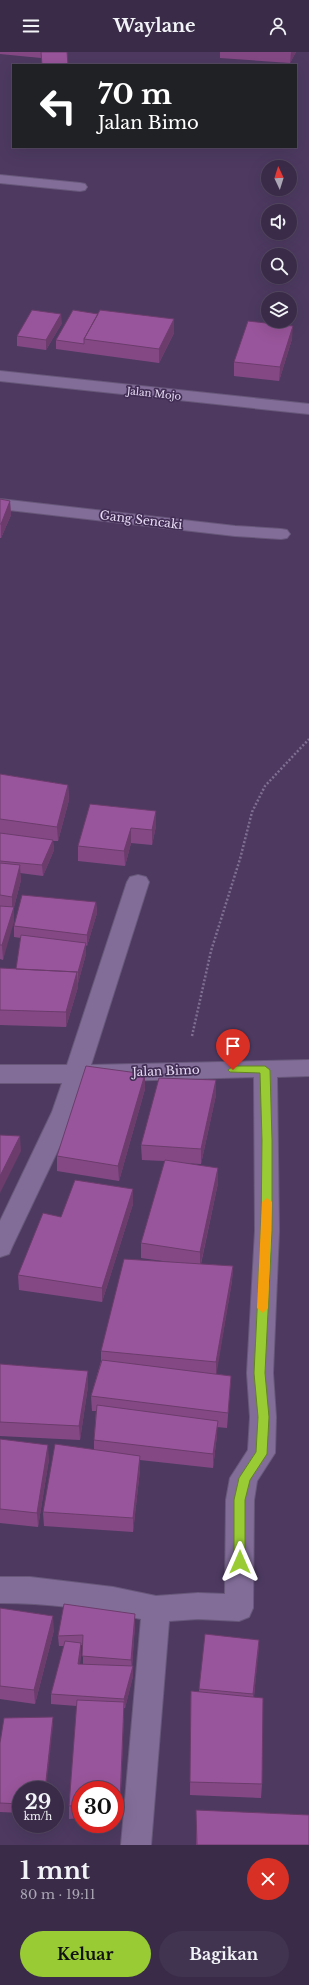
<!DOCTYPE html>
<html lang="id">
<head>
<meta charset="utf-8">
<style>
  :root { --surface:#3a2c49; --page:#413450; --text:#f1f3f6; --muted:#aba7b4; --line:#544861; --accent:#99cb35 }
  body { margin:0; font-family:"Libre Baskerville",serif; background:var(--page); color:var(--text); height:100vh; display:flex; flex-direction:column; font-size:15px; white-space:nowrap }
  * { box-sizing:border-box; margin:0 }
  p { font-size:13px; color:var(--muted) }
  .icon { flex:none; width:22px; height:22px; fill:none; stroke:currentColor; stroke-width:2; stroke-linecap:round; stroke-linejoin:round }
  .map { position:relative; height:1793px; overflow:hidden }
  .panel { display:flex; flex-direction:column; background:var(--surface); flex:1 }
  .panel>* { flex:none }
  .hud { position:absolute; left:12px; top:12px; width:285px; height:84px; border-radius:0px; box-shadow:0 4px 16px #0002,0 0 0 1px var(--line); background:#202124; color:#fff; overflow:hidden }
  .needle { width:26px; rotate:356deg }
  .tools { position:absolute; left:261px; top:108px; display:grid; gap:8px }
  .tools a { display:grid; place-items:center; width:36px; height:36px; border-radius:50%; background:var(--surface); box-shadow:0 4px 16px #0002,0 0 0 1px var(--line); font-size:20px }
  .speed { position:absolute; left:12px; top:1729px; display:flex; gap:8px; font-size:20px; font-weight:700; text-align:center }
  .speed>* { display:grid; place-content:center; width:52px; height:52px; border-radius:50%; background:var(--surface); box-shadow:0 4px 16px #0002,0 0 0 1px var(--line); line-height:1 }
  .speed small { font-size:10px; font-weight:400 }
  .speed .limit { border:6px solid #d22; background:#fff; color:#111 }
  .pin { position:absolute; display:grid; place-items:center; width:34px; height:34px; color:#fff; margin:-41px -17px; border-radius:50% 50% 50% 0; rotate:-45deg; box-shadow:0 0 4px #0007 }
  .pin .icon { rotate:45deg }
  .me { position:absolute; width:44px; margin:-22px; rotate:0deg; stroke-linejoin:round; filter:drop-shadow(0 0 3px #0008) }
  .turn { display:flex; align-items:center; gap:14px; height:84px; padding:0 20px; font-size:18px }
  .turn .icon { width:52px; height:52px; stroke-width:2.5 }
  .turn b { display:block; font-size:28px; line-height:34px }
  .round { display:grid; place-items:center; flex:none; width:42px; height:42px; border-radius:21px; background:var(--page) }
  .overview { display:flex; align-items:center; justify-content:space-between; height:68px; padding:0 20px }
  h1 { font-size:24px; font-weight:800; line-height:30px }
  .action { display:flex; gap:8px; margin-top:auto; padding:8px 20px }
  .action a { flex:1; height:46px; border-radius:24px; background:var(--accent); color:#111; font-size:16px; font-weight:800; line-height:46px; text-align:center }
  .action a+a { background:var(--page); color:var(--text) }
  header { display:flex; justify-content:space-between; align-items:center; height:52px; padding:0 20px; background:var(--surface); font-size:18px; font-weight:800 }
  .map>svg:first-child { display:block }
</style>
</head>
<body>
<header><svg class="icon" aria-label="menu" viewBox="0 0 24 24"><path d="M4 6h16M4 12h16M4 18h16"/></svg>Waylane<svg class="icon" aria-label="person" viewBox="0 0 24 24"><circle cx="12" cy="8" r="4"/><path d="M4 21q1-7 8-7t8 7"/></svg></header>
<div class="map">
<svg width="309" height="1793" viewBox="0 0 309 1793">
  <rect width="100%" height="100%" fill="#4e3a61"/>
  <g fill="none" stroke-linecap="round" stroke-linejoin="round">
    <!-- service casing -->
    <g stroke="#69587a" stroke-width="2">
      <path id="service" d="M 0,123 L 80,131 L 85,132 L 87,135 L 85,138 L 80,139 L 0,131 Z"/>
    </g>
    <!-- minor casing -->
    <g stroke="#69587a" stroke-width="2">
      <path id="minor" d="M 0,447 L 235,474 L 281,477 L 287,478 L 290,482 L 287,486 L 281,487 L 235,484 L 0,457 Z
        M 138,823 L 146,825 L 149,830 L 91,1013 L 309,1008 L 309,1024 L 277,1025 L 279,1179 L 273,1321 L 276,1365 L 275,1401 L 257,1429 L 254,1448 L 253,1556 L 249,1565 L 239,1569 L 198,1567 L 169,1569 L 151,1793 L 121,1793 L 141,1567 C 95,1557 47,1551 0,1551 L 0,1525 L 30,1525 L 113,1535 L 156,1544 L 198,1541 L 225,1542 L 226,1448 L 230,1426 L 248,1398 L 250,1365 L 247,1321 L 255,1179 L 254,1025 L 85,1030 L 76,1060 L 12,1195 L 9,1202 L 0,1205 L 0,1169 L 52,1060 L 62,1031 L 0,1031 L 0,1013 L 67,1013 L 127,830 L 130,825 Z"/>
    </g>
    <!-- tertiary casing -->
    <g stroke="#69587a" stroke-width="2">
      <path id="tertiary" d="M 0,319 L 309,352 L 309,362 L 0,329 Z"/>
    </g>
    <!-- path -->
    <path stroke="#806f91" stroke-width="2.5" stroke-dasharray="2 2" stroke-linecap="butt" d="M 192,984 L 211,899 L 240,807 L 252,760 L 265,734 L 309,687"/>
    <!-- service -->
    <use href="#service" fill="#826d99" fill-rule="evenodd"/>
    <!-- minor -->
    <use href="#minor" fill="#826d99" fill-rule="evenodd"/>
    <!-- tertiary -->
    <use href="#tertiary" fill="#826d99" fill-rule="evenodd"/>
  </g>
  <!-- wall -->
  <path fill="#844985" fill-rule="evenodd" d="M 0,0 L 67,0 L 41,6 L 0,2 Z
    M 220,0 L 296,0 L 290,11 L 220,6 Z
    M 98,262 L 174,267 L 174,281 L 159,311 L 56,297 L 56,288 Z
    M 62,271 L 46,298 L 17,294 L 17,284 Z
    M 292,287 L 279,329 L 234,324 L 234,310 Z
    M 0,447 L 10,449 L 11,463 L 1,486 L 0,486 Z
    M 0,722 L 68,733 L 69,748 L 58,789 L 53,789 L 54,798 L 43,824 L 20,821 L 21,828 L 14,855 L 3,908 L 0,907 Z
    M 90,752 L 156,774 L 152,793 L 131,791 L 125,814 L 78,809 L 78,794 Z
    M 96,850 L 97,861 L 87,894 L 86,893 L 86,902 L 78,931 L 78,935 L 66,975 L 0,973 L 0,916 L 16,917 L 21,886 L 14,885 L 14,874 Z
    M 145,1022 L 145,1037 L 119,1129 L 57,1119 L 57,1104 Z
    M 216,1028 L 216,1043 L 201,1112 L 181,1111 L 218,1131 L 201,1212 L 233,1214 L 232,1229 L 216,1322 L 231,1324 L 230,1338 L 227,1376 L 217,1375 L 217,1383 L 213,1416 L 140,1408 L 140,1418 L 133,1480 L 44,1474 L 43,1460 L 94,1397 L 94,1388 L 96,1359 L 92,1359 L 91,1344 L 101,1309 L 101,1299 L 170,1210 L 141,1206 L 141,1191 L 165,1109 L 142,1108 L 141,1093 Z
    M 133,1137 L 133,1152 L 102,1250 L 19,1238 L 18,1223 L 61,1165 Z
    M 0,1312 L 88,1334 L 80,1388 L 0,1384 Z
    M 0,1387 L 49,1407 L 38,1475 L 0,1471 Z
    M 0,1556 L 54,1578 L 35,1652 L 0,1647 Z
    M 135,1562 L 135,1572 L 132,1614 L 133,1624 L 125,1656 L 124,1656 L 120,1764 L 115,1764 L 115,1738 L 81,1738 L 81,1766 L 69,1767 L 69,1754 L 77,1654 L 51,1652 L 51,1642 L 64,1594 L 59,1594 L 58,1584 ZM 81,1593 L 83,1593 L 83,1612 L 80,1612 L 81,1601 Z
    M 259,1588 L 254,1645 L 262,1732 L 261,1746 L 190,1743 L 191,1639 L 199,1640 L 199,1637 Z
    M 53,1665 L 53,1674 L 21,1738 L 21,1761 L 0,1760 L 0,1691 Z
    M 196,1758 L 309,1793 L 196,1793 Z"/>
  <!-- shaded-wall -->
  <path fill="#6b3c6c" d="M 291,0 L 296,0 L 290,11 Z
    M 61,262 L 62,271 L 46,298 L 46,288 Z
    M 174,267 L 174,281 L 159,311 L 159,297 Z
    M 293,274 L 292,287 L 279,329 L 280,315 Z
    M 10,449 L 11,463 L 1,486 L 1,472 Z
    M 68,733 L 69,748 L 58,789 L 57,775 Z
    M 156,759 L 156,774 L 152,793 L 152,778 Z
    M 131,776 L 131,791 L 125,814 L 124,799 Z
    M 53,788 L 54,798 L 43,824 L 42,813 Z
    M 20,813 L 21,828 L 14,855 L 14,870 L 3,908 L 2,893 L 12,859 L 12,845 Z
    M 96,850 L 97,861 L 87,894 L 87,883 Z
    M 86,891 L 86,902 L 78,931 L 78,920 Z
    M 77,920 L 78,935 L 66,975 L 66,960 Z
    M 145,1022 L 145,1037 L 119,1129 L 118,1114 Z
    M 216,1028 L 216,1043 L 201,1112 L 201,1097 Z
    M 20,1084 L 21,1099 L 0,1141 L 0,1124 Z
    M 218,1116 L 218,1131 L 200,1215 L 200,1200 Z
    M 133,1137 L 133,1152 L 102,1250 L 102,1236 Z
    M 233,1214 L 232,1229 L 216,1325 L 216,1310 Z
    M 88,1319 L 88,1334 L 80,1388 L 79,1374 Z
    M 218,1369 L 217,1383 L 213,1416 L 213,1402 Z
    M 48,1393 L 49,1407 L 38,1475 L 37,1461 Z
    M 140,1404 L 140,1418 L 133,1480 L 133,1466 Z
    M 135,1562 L 135,1572 L 132,1617 L 131,1608 Z
    M 53,1564 L 54,1578 L 35,1652 L 34,1638 Z
    M 259,1588 L 259,1597 L 253,1652 L 253,1642 Z
    M 81,1591 L 81,1601 L 79,1622 L 78,1612 Z
    M 133,1614 L 133,1624 L 125,1656 L 124,1647 Z
    M 124,1650 L 124,1663 L 120,1764 L 120,1750 Z
    M 53,1665 L 53,1674 L 46,1738 L 45,1738 Z"/>
  <!-- building -->
  <path fill="#99559b" stroke="#6b3c6c" d="M 41,0 L 67,0 L 68,13 L 42,13 Z
    M 32,258 L 61,262 L 46,288 L 17,284 Z
    M 73,258 L 98,262 L 84,287 L 84,292 L 56,288 Z
    M 100,258 L 174,267 L 159,297 L 84,287 Z
    M 248,269 L 293,274 L 280,315 L 234,310 Z
    M 0,447 L 10,449 L 1,472 L 0,472 Z
    M 0,722 L 68,733 L 57,775 L 0,767 Z
    M 90,752 L 156,759 L 152,778 L 131,776 L 124,799 L 78,794 Z
    M 0,781 L 53,788 L 42,813 L 0,809 Z
    M 0,811 L 20,813 L 12,845 L 0,843 Z
    M 22,843 L 96,850 L 87,883 L 14,874 Z
    M 0,854 L 14,855 L 2,893 L 0,893 Z
    M 21,883 L 86,891 L 78,920 L 16,917 Z
    M 0,916 L 77,920 L 66,960 L 0,958 Z
    M 86,1014 L 145,1022 L 118,1114 L 57,1104 Z
    M 159,1026 L 216,1028 L 201,1097 L 141,1093 Z
    M 0,1083 L 20,1084 L 0,1124 Z
    M 165,1108 L 218,1116 L 200,1200 L 141,1191 Z
    M 75,1128 L 133,1137 L 102,1236 L 18,1223 L 43,1161 L 61,1165 Z
    M 124,1207 L 233,1214 L 216,1310 L 101,1299 Z
    M 102,1308 L 231,1324 L 228,1361 L 91,1344 Z
    M 0,1312 L 88,1319 L 79,1374 L 0,1370 Z
    M 97,1353 L 218,1369 L 213,1402 L 94,1388 Z
    M 0,1387 L 48,1393 L 37,1461 L 0,1457 Z
    M 55,1392 L 140,1404 L 133,1466 L 43,1460 Z
    M 64,1552 L 135,1562 L 131,1608 L 82,1604 L 83,1583 L 58,1584 Z
    M 0,1556 L 53,1564 L 34,1638 L 0,1634 Z
    M 205,1582 L 259,1588 L 253,1642 L 199,1637 Z
    M 65,1589 L 81,1591 L 78,1612 L 133,1614 L 124,1647 L 51,1642 Z
    M 191,1639 L 263,1646 L 262,1732 L 190,1730 Z
    M 77,1648 L 124,1650 L 120,1750 L 115,1751 L 115,1738 L 81,1738 L 81,1753 L 69,1754 Z
    M 53,1665 L 45,1738 L 21,1738 L 21,1752 L 0,1751 L 0,1691 L 4,1666 Z
    M 196,1758 L 309,1763 L 309,1793 L 197,1793 Z"/>
  <!-- route -->
  <path fill="#99cb35" stroke="#638422" d="M 233,1014 L 265,1014 L 270,1018 L 272,1088 L 272,1179 L 265,1321 L 269,1365 L 267,1402 L 250,1428 L 245,1448 L 245,1510 L 244,1513 L 240,1515 L 235,1513 L 234,1510 L 234,1448 L 239,1426 L 256,1400 L 258,1365 L 254,1321 L 261,1179 L 262,1088 L 260,1021 L 230,1020 L 228,1018 Z"/>
  <!-- slow -->
  <path fill="#f59e0b" d="M 267,1146 L 272,1150 L 268,1256 L 263,1261 L 257,1256 L 262,1150 Z"/>
  <g text-anchor="middle" stroke-width="3.5" stroke-linejoin="round" paint-order="stroke">
    <!-- far-street labels -->
    <g font-size="10" fill="#e8dcf5" stroke="#432f56">
      <text transform="translate(154 341) rotate(6)" y="4">Jalan Mojo</text>
    </g>
    <!-- street labels -->
    <g font-size="12" fill="#e8dcf5" stroke="#432f56">
      <text transform="translate(141 468) rotate(7)" y="4">Gang Sencaki</text>
      <text transform="translate(166 1019) rotate(-2)" y="4">Jalan Bimo</text>
    </g>
  </g>
</svg>
<div class="tools">
<a><svg class="needle" viewBox="-14 -14 28 28"><path d="M0-13l5 13h-10z" fill="#e53935"/><path d="M0 13l5-13h-10z" fill="#aba7b4"/></svg></a>
<a><svg class="icon" aria-label="sound" viewBox="0 0 24 24"><path d="M4 9h4l5-4v14l-5-4H4zM17 9q2 3 0 6"/></svg></a>
<a><svg class="icon" aria-label="search" viewBox="0 0 24 24"><circle cx="10" cy="10" r="6"/><path d="M15 15l6 6"/></svg></a>
<a><svg class="icon" aria-label="layers" viewBox="0 0 24 24"><path d="M12 4l9 5-9 5-9-5zM3 14l9 5 9-5"/></svg></a>
</div>
<div class="speed"><div>29<small>km/h</small></div><div class="limit">30</div></div>
<div class="pin" style="left:233px;top:1018px;background:#d93025"><svg class="icon" aria-label="arrive" viewBox="0 0 24 24"><path d="M6 21V4h12l-3 4 3 4H6"/></svg></div>
<svg class="me" style="left:240px;top:1510px" viewBox="-20 -20 40 40"><path d="M0-17L14 15 0 8-14 15z" fill="#99cb35" stroke="#fff" stroke-width="4"/></svg>
<div class="hud">
<div class="turn"><svg class="icon" aria-label="left" viewBox="0 0 24 24"><path d="M17 20v-9H6M10 6l-5 5 5 5"/></svg><div><b>70 m</b>Jalan Bimo</div></div>
</div>
</div>
<section class="panel">
<div class="overview"><div><h1>1 mnt</h1><p>80 m · 19:11</p></div><a class="round" style="background:#d93025;color:#fff"><svg class="icon" aria-label="close" viewBox="0 0 24 24"><path d="M6 6l12 12M18 6L6 18"/></svg></a></div>
<div class="action"><a>Keluar</a><a>Bagikan</a></div>
</section>
</body>
</html>
